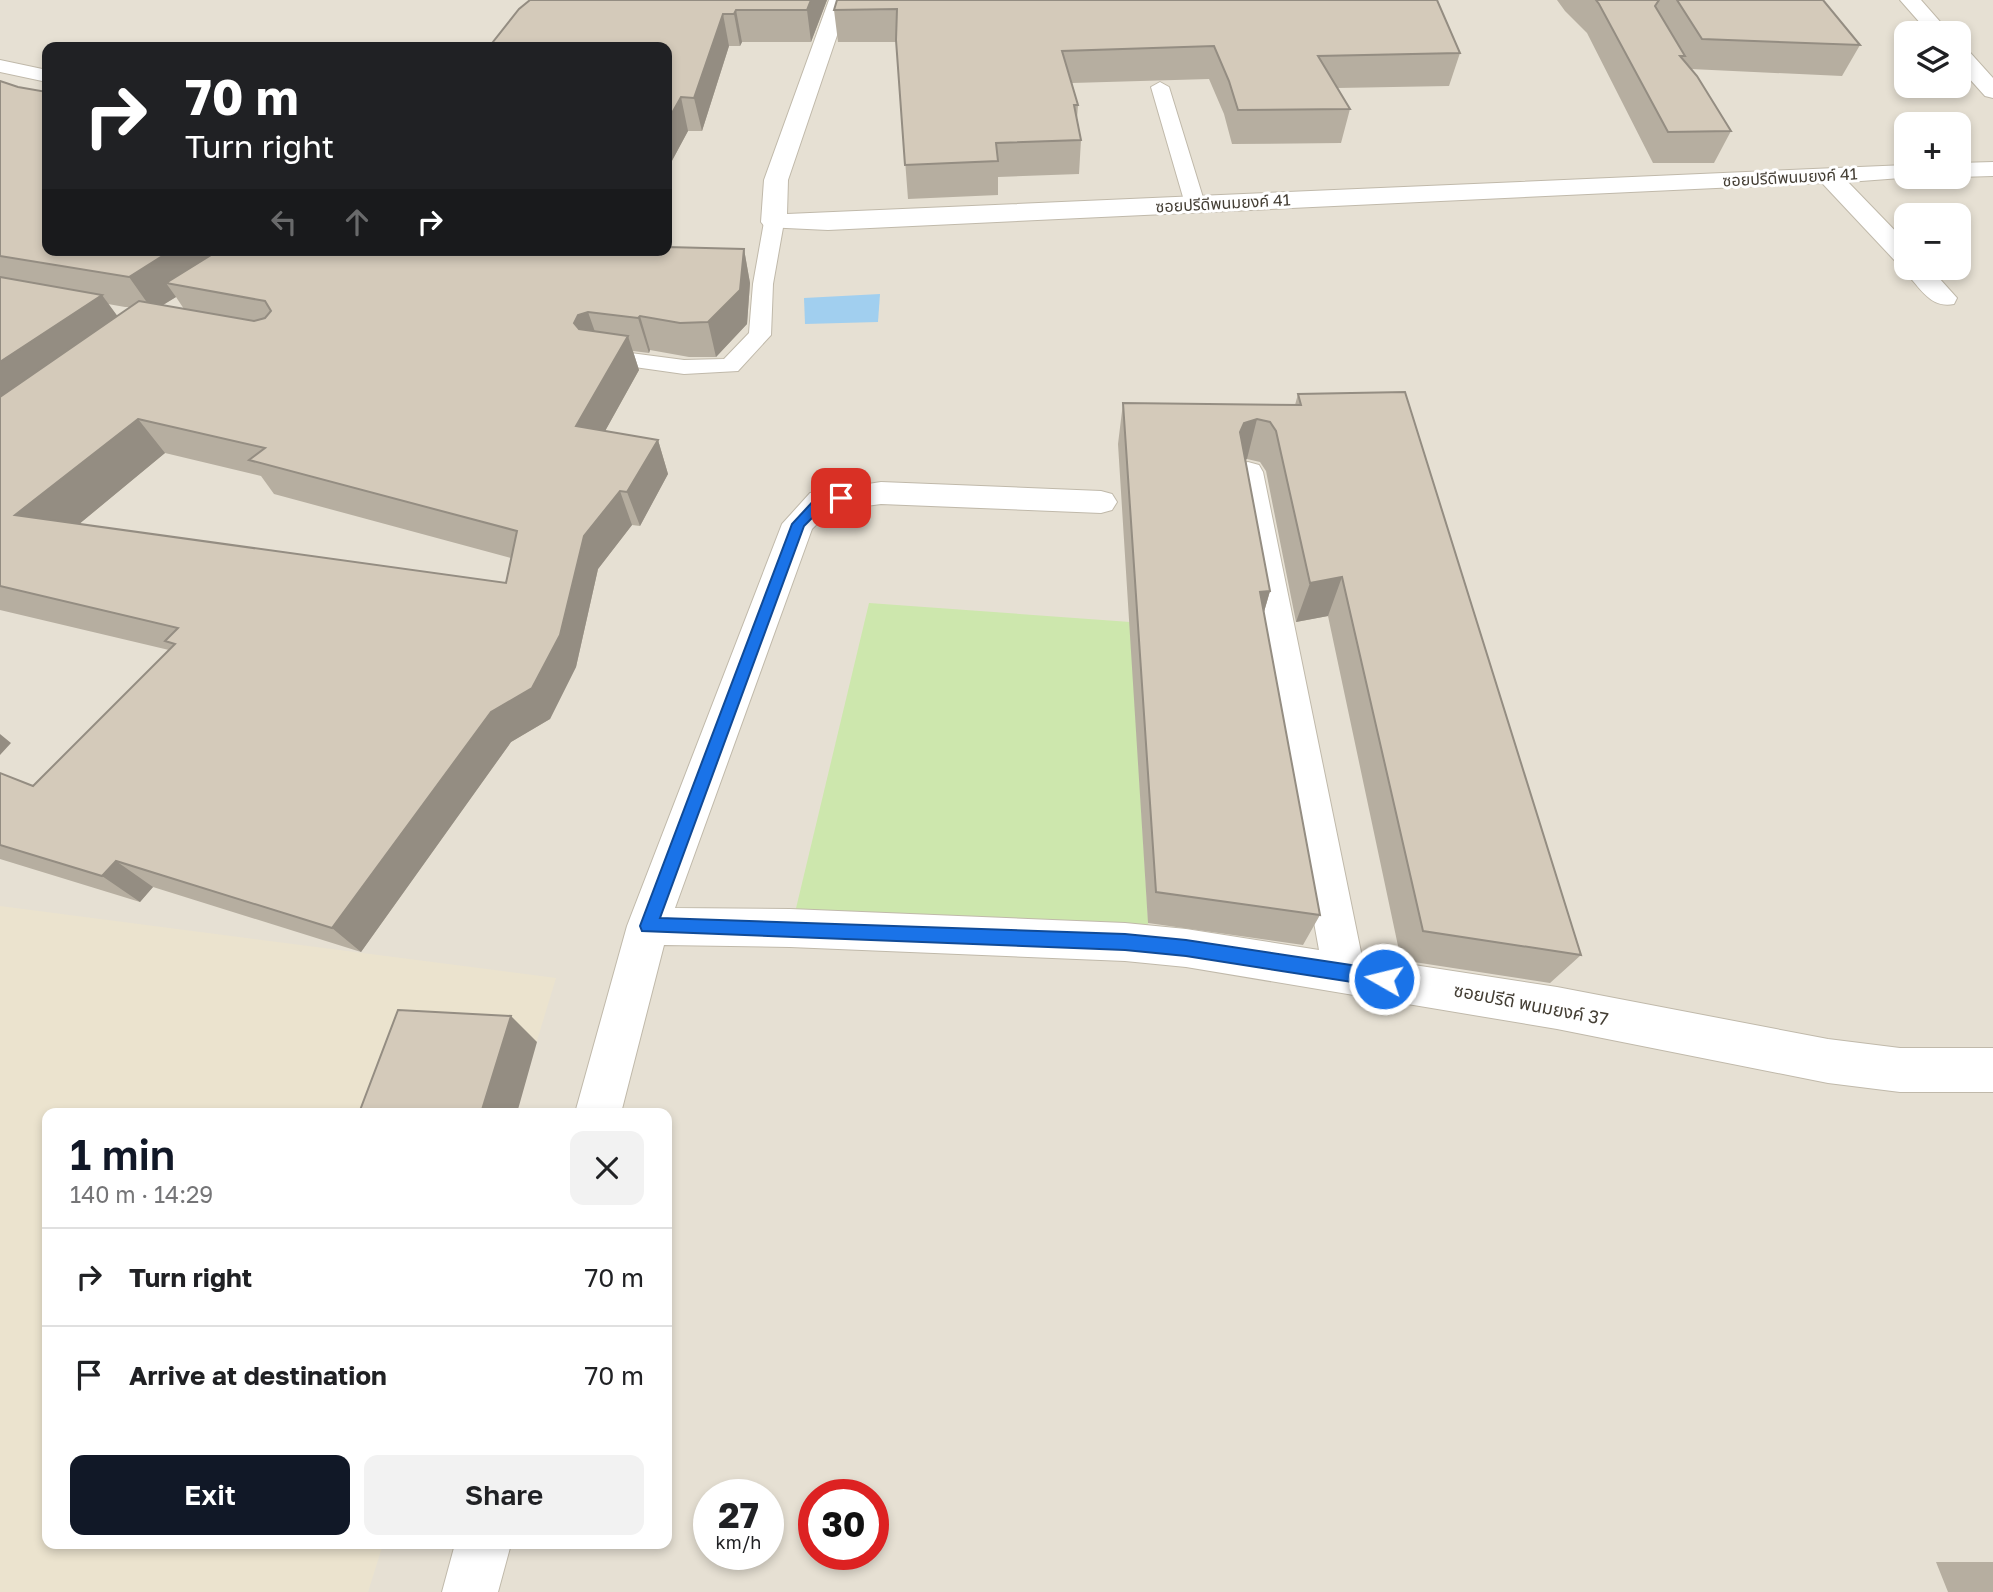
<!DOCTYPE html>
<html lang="en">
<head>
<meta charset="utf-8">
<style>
  :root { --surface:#fff; --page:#f2f2f2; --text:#202124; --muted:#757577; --line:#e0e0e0; --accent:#111827 }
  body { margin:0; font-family:"Golos Text","Noto Sans Thai",sans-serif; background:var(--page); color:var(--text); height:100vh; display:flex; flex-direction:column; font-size:26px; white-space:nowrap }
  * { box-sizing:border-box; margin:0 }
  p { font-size:23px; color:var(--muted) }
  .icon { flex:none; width:38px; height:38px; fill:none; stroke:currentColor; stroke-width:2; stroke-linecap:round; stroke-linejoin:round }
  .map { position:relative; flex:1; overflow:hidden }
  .drawer { position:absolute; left:42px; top:1108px; width:630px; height:441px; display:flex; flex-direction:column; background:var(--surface); border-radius:14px; box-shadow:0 4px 10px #0003 }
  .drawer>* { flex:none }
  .guide { position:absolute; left:42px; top:42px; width:630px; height:214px; border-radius:14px; box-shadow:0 4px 10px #0003; background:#202124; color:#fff; overflow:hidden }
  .buttons { position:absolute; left:1894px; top:21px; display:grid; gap:14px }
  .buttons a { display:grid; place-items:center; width:77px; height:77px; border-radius:14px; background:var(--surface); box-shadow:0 4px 10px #0003; font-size:35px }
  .speed { position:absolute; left:693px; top:1479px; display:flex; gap:14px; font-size:35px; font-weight:700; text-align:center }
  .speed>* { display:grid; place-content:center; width:91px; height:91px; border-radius:50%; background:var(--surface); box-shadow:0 4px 10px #0003; line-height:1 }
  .speed small { font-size:18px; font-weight:400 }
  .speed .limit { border:10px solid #d22; background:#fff; color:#111 }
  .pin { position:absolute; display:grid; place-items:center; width:60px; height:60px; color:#fff; margin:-30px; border-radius:14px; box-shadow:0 4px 10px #0006 }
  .me { position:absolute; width:77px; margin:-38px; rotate:278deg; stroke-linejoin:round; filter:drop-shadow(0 0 5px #0008) }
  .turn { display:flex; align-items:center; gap:24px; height:147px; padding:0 28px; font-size:32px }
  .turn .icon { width:91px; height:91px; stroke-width:2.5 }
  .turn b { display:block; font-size:49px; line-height:60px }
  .lanes { display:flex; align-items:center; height:66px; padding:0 28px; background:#0003; justify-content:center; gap:35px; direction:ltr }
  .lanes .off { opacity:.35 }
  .round { display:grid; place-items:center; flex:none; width:74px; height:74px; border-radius:14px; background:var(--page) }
  .overview { display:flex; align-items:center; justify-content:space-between; height:119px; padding:0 28px }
  h1 { font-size:42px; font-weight:600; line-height:52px; color:var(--accent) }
  .cta { display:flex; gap:14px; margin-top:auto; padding:14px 28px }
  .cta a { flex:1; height:80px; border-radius:14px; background:var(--accent); color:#fff; font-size:28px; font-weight:600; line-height:80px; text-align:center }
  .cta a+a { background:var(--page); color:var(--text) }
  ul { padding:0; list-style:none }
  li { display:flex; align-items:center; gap:21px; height:98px; padding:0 28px; border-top:2px solid var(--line) }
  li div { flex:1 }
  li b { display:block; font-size:26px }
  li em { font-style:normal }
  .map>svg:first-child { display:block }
</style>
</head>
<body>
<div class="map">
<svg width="1993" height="1592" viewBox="0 0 1993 1592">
  <rect width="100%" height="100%" fill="#f2eee5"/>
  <!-- residential -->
  <path fill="#e6e0d3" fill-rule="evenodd" d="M 0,0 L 1993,0 L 1993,1592 L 0,1592 ZM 1906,33 L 1958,33 L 1958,86 L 1906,86 ZM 47,47 L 667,47 L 667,250 L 47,250 ZM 1906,124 L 1958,124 L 1958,177 L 1906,177 ZM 1906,215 L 1958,215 L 1958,268 L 1906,268 ZM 47,1113 L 667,1113 L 667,1544 L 47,1544 ZM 709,1494 L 768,1494 L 768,1554 L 709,1554 ZM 814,1494 L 873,1494 L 873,1554 L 814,1554 Z"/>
  <!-- education -->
  <path fill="#ebe3ce" d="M 0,906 L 556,978 L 515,1113 L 47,1113 L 47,1544 L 383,1544 L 368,1592 L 0,1592 Z"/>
  <!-- green -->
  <path fill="#cde7ad" d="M 869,603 L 1130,622 L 1149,936 L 792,925 Z"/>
  <!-- water -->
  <path fill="#a1cfef" d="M 880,294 L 878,322 L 805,324 L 804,298 Z"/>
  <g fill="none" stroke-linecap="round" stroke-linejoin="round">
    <!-- service casing -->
    <g stroke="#c0b9aa" stroke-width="2">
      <path id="service" d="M 1160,82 L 1169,87 L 1205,204 L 1202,208 L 1188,208 L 1185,204 L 1151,87 Z
        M 774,216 L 784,222 L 773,284 L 771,335 L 738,371 L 684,374 L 592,361 L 589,356 L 592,351 L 600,349 L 684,360 L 724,359 L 749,333 L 753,284 L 764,222 Z"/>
    </g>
    <!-- minor casing -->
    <g stroke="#c0b9aa" stroke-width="2">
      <path id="minor" d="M 829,0 L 849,0 L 788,180 L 787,214 L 1906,165 L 1906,177 L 1914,177 L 1848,182 L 1906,242 L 1906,268 L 1930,268 L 1957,298 L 1954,304 C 1931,309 1920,288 1907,274 L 1903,268 L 1905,265 L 1897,263 L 1822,183 L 828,230 L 765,227 L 761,222 L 764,180 Z
        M 1900,0 L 1921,0 L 1950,33 L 1929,33 Z
        M 1958,47 L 1966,48 L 1993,78 L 1993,98 L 1985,96 L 1958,66 Z
        M 0,60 L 47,70 L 47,82 L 0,72 Z
        M 1993,162 L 1993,176 L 1958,177 L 1956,177 L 1958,163 Z
        M 1248,462 L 1259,465 L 1263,472 L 1362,957 L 1557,987 L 1828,1039 L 1900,1048 L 1993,1048 L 1993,1092 L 1900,1092 L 1828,1083 L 1557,1029 L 1186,967 L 1125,961 L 790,947 L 664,945 L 621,1113 L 575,1113 L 627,926 L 782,524 L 810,493 L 881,482 L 1101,491 L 1112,494 L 1117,502 L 1112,510 L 1101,513 L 881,504 L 830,511 L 812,529 L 675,908 L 790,909 L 1125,923 L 1186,929 L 1319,950 L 1233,472 L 1237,465 Z
        M 455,1544 L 511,1544 L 498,1592 L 442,1592 Z"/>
    </g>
    <!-- service -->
    <use href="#service" fill="#fff" fill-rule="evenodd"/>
    <!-- minor -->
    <use href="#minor" fill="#fff" fill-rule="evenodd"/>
  </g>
  <!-- wall -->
  <path fill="#b6aea0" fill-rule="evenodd" d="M 827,0 L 811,42 L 742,42 L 740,46 L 729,46 L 702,131 L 688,131 L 667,170 L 667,47 L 519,9 Z
    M 837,0 L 1460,53 L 1449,86 L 1337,88 L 1350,109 L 1341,143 L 1232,144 L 1224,114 L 1209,79 L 1072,83 L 1078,105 L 1077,119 L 1081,140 L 1079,174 L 998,177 L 998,195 L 908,199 L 896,42 L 838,42 L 834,10 Z
    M 1557,0 L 1823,0 L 1860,45 L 1842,76 L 1691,69 L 1731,131 L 1714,163 L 1653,163 L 1587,33 L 1565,11 Z
    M 0,81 L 47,250 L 744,249 L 750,283 L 747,324 L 716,357 L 689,357 L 650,350 L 649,353 L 633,351 L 639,370 L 605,431 L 658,440 L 668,474 L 640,526 L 632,525 L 598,569 L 576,667 L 550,719 L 511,742 L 361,952 L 153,887 L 140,902 L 0,859 L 0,773 L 33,786 L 169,650 L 0,610 ZM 176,297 L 184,309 L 163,305 ZM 108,304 L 125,307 L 130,307 L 117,316 ZM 165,453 L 261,476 L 274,494 L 511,558 L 506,583 L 79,524 Z
    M 1298,394 L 1581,955 L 1550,983 L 1401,960 L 1328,616 L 1296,622 L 1266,471 L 1260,462 L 1247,459 L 1245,460 L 1270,591 L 1264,612 L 1320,915 L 1303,945 L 1148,923 L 1118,444 L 1123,403 L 1295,405 Z
    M 1936,1562 L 1993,1562 L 1993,1592 L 1948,1592 Z"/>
  <!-- shaded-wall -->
  <path fill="#948d82" d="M 811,0 L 827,0 L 811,42 L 807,10 Z
    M 736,10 L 742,42 L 740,46 L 734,14 Z
    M 723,14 L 729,46 L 702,131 L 694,98 Z
    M 681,97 L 688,131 L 667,170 L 667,122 Z
    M 744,249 L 750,283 L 747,324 L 716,357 L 708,322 Z
    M 172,250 L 249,250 L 166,283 L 176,297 L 153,311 L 129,277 Z
    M 102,295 L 127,329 L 0,418 L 0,362 Z
    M 588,312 L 600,346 L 590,350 L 574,323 L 578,315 Z
    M 640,316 L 650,350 L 649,353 L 638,318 Z
    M 628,336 L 639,370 L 589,460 L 576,426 Z
    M 138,419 L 165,453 L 49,549 L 15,515 Z
    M 1257,419 L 1247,459 L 1235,464 L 1240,432 L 1244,423 Z
    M 658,440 L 668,474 L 640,526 L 627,492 Z
    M 620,491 L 632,525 L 598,569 L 576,667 L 550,719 L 511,742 L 361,952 L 332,928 L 491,712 L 584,536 Z
    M 1342,577 L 1328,616 L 1296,622 L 1310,583 Z
    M 1270,591 L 1259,629 L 1260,592 Z
    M 0,734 L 11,743 L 0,755 Z
    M 116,861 L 153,887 L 140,902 L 102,876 Z
    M 511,1016 L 537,1042 L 517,1113 L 481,1113 Z"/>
  <!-- building -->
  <path fill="#d4caba" stroke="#948d82" stroke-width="2" fill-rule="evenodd" d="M 530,0 L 811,0 L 807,10 L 736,10 L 734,14 L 723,14 L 694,98 L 681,97 L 667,122 L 667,47 L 489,47 L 519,9 Z
    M 837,0 L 1437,0 L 1460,53 L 1318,56 L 1350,109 L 1238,110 L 1229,81 L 1214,46 L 1062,51 L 1078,105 L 1074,105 L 1081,140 L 996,143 L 998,161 L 905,165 L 896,40 L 897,9 L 834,10 Z
    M 1596,0 L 1659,0 L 1655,6 L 1685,56 L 1680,56 L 1697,76 L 1731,131 L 1668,132 L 1599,4 Z
    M 1677,0 L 1823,0 L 1860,45 L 1702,39 Z
    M 0,81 L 18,87 L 47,92 L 47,250 L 172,250 L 129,277 L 0,256 Z
    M 667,247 L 744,249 L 740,290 L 708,322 L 680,323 L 640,316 L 638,318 L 588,312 L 578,315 L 574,323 L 579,329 L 628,336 L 576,426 L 658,440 L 627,492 L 620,491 L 584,536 L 560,635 L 532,688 L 491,712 L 332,928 L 116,861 L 102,876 L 0,845 L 0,773 L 33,786 L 175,644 L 165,641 L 178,628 L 0,586 L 0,397 L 139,301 L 254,321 L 265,318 L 271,311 L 265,301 L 166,283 L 219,250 L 667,250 ZM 138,419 L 265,448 L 249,460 L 517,531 L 506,583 L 15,515 Z
    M 0,277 L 102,295 L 0,362 Z
    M 1405,392 L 1581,955 L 1423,931 L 1342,577 L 1310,583 L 1276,431 L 1270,422 L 1257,419 L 1244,423 L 1240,432 L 1270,591 L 1260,592 L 1320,915 L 1156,892 L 1123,403 L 1301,405 L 1298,394 Z
    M 398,1010 L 511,1016 L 481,1113 L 359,1113 Z"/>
  <!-- route -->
  <path fill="#1a73e8" stroke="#114b97" stroke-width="2" d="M 841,494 L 848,498 L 846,501 L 825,505 L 804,526 L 660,918 L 1125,934 L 1186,940 L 1384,970 L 1390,973 L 1393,979 L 1390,984 L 1384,987 L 1186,956 L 1125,950 L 642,931 L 640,926 L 792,524 L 817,497 Z"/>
  <g text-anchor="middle" stroke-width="6" stroke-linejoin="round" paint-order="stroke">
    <!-- far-street labels -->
    <g font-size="16" fill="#443e34" stroke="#fff">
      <text transform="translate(1790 177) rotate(-3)" y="6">ซอยปรีดีพนมยงค์ 41</text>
      <text transform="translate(1223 203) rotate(-3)" y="6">ซอยปรีดีพนมยงค์ 41</text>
    </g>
    <!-- street labels -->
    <g font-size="18" fill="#443e34" stroke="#fff">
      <text transform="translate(1531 1005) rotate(11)" y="6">ซอยปรีดี พนมยงค์ 37</text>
    </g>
  </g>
</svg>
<div class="buttons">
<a><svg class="icon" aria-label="layers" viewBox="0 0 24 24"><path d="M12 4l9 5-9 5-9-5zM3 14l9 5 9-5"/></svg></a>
<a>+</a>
<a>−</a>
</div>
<div class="speed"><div>27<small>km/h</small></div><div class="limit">30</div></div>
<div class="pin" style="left:841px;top:498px;background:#d93025"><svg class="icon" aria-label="arrive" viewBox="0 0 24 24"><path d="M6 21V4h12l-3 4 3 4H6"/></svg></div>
<svg class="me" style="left:1384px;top:979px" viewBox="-20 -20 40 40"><circle r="17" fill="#1a73e8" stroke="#fff" stroke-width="3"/><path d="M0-11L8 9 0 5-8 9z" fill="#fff"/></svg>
<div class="guide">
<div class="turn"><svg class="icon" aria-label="right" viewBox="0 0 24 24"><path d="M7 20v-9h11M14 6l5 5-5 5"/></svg><div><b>70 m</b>Turn right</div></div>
<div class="lanes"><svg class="icon off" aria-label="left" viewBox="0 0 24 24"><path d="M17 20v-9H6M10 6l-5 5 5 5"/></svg><svg class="icon off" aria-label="ahead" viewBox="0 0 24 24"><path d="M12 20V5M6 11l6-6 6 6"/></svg><svg class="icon" aria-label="right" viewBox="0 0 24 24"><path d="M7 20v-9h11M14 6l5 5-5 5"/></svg></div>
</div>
<section class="drawer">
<div class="overview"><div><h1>1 min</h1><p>140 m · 14:29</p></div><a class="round"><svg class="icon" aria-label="close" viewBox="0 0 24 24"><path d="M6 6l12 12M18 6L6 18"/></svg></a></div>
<ul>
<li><svg class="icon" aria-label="right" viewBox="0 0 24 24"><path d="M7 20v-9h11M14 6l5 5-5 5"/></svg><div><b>Turn right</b></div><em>70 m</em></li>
<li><svg class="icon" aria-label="arrive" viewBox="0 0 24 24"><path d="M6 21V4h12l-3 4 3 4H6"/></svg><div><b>Arrive at destination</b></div><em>70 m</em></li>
</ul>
<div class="cta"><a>Exit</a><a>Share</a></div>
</section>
</div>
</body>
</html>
